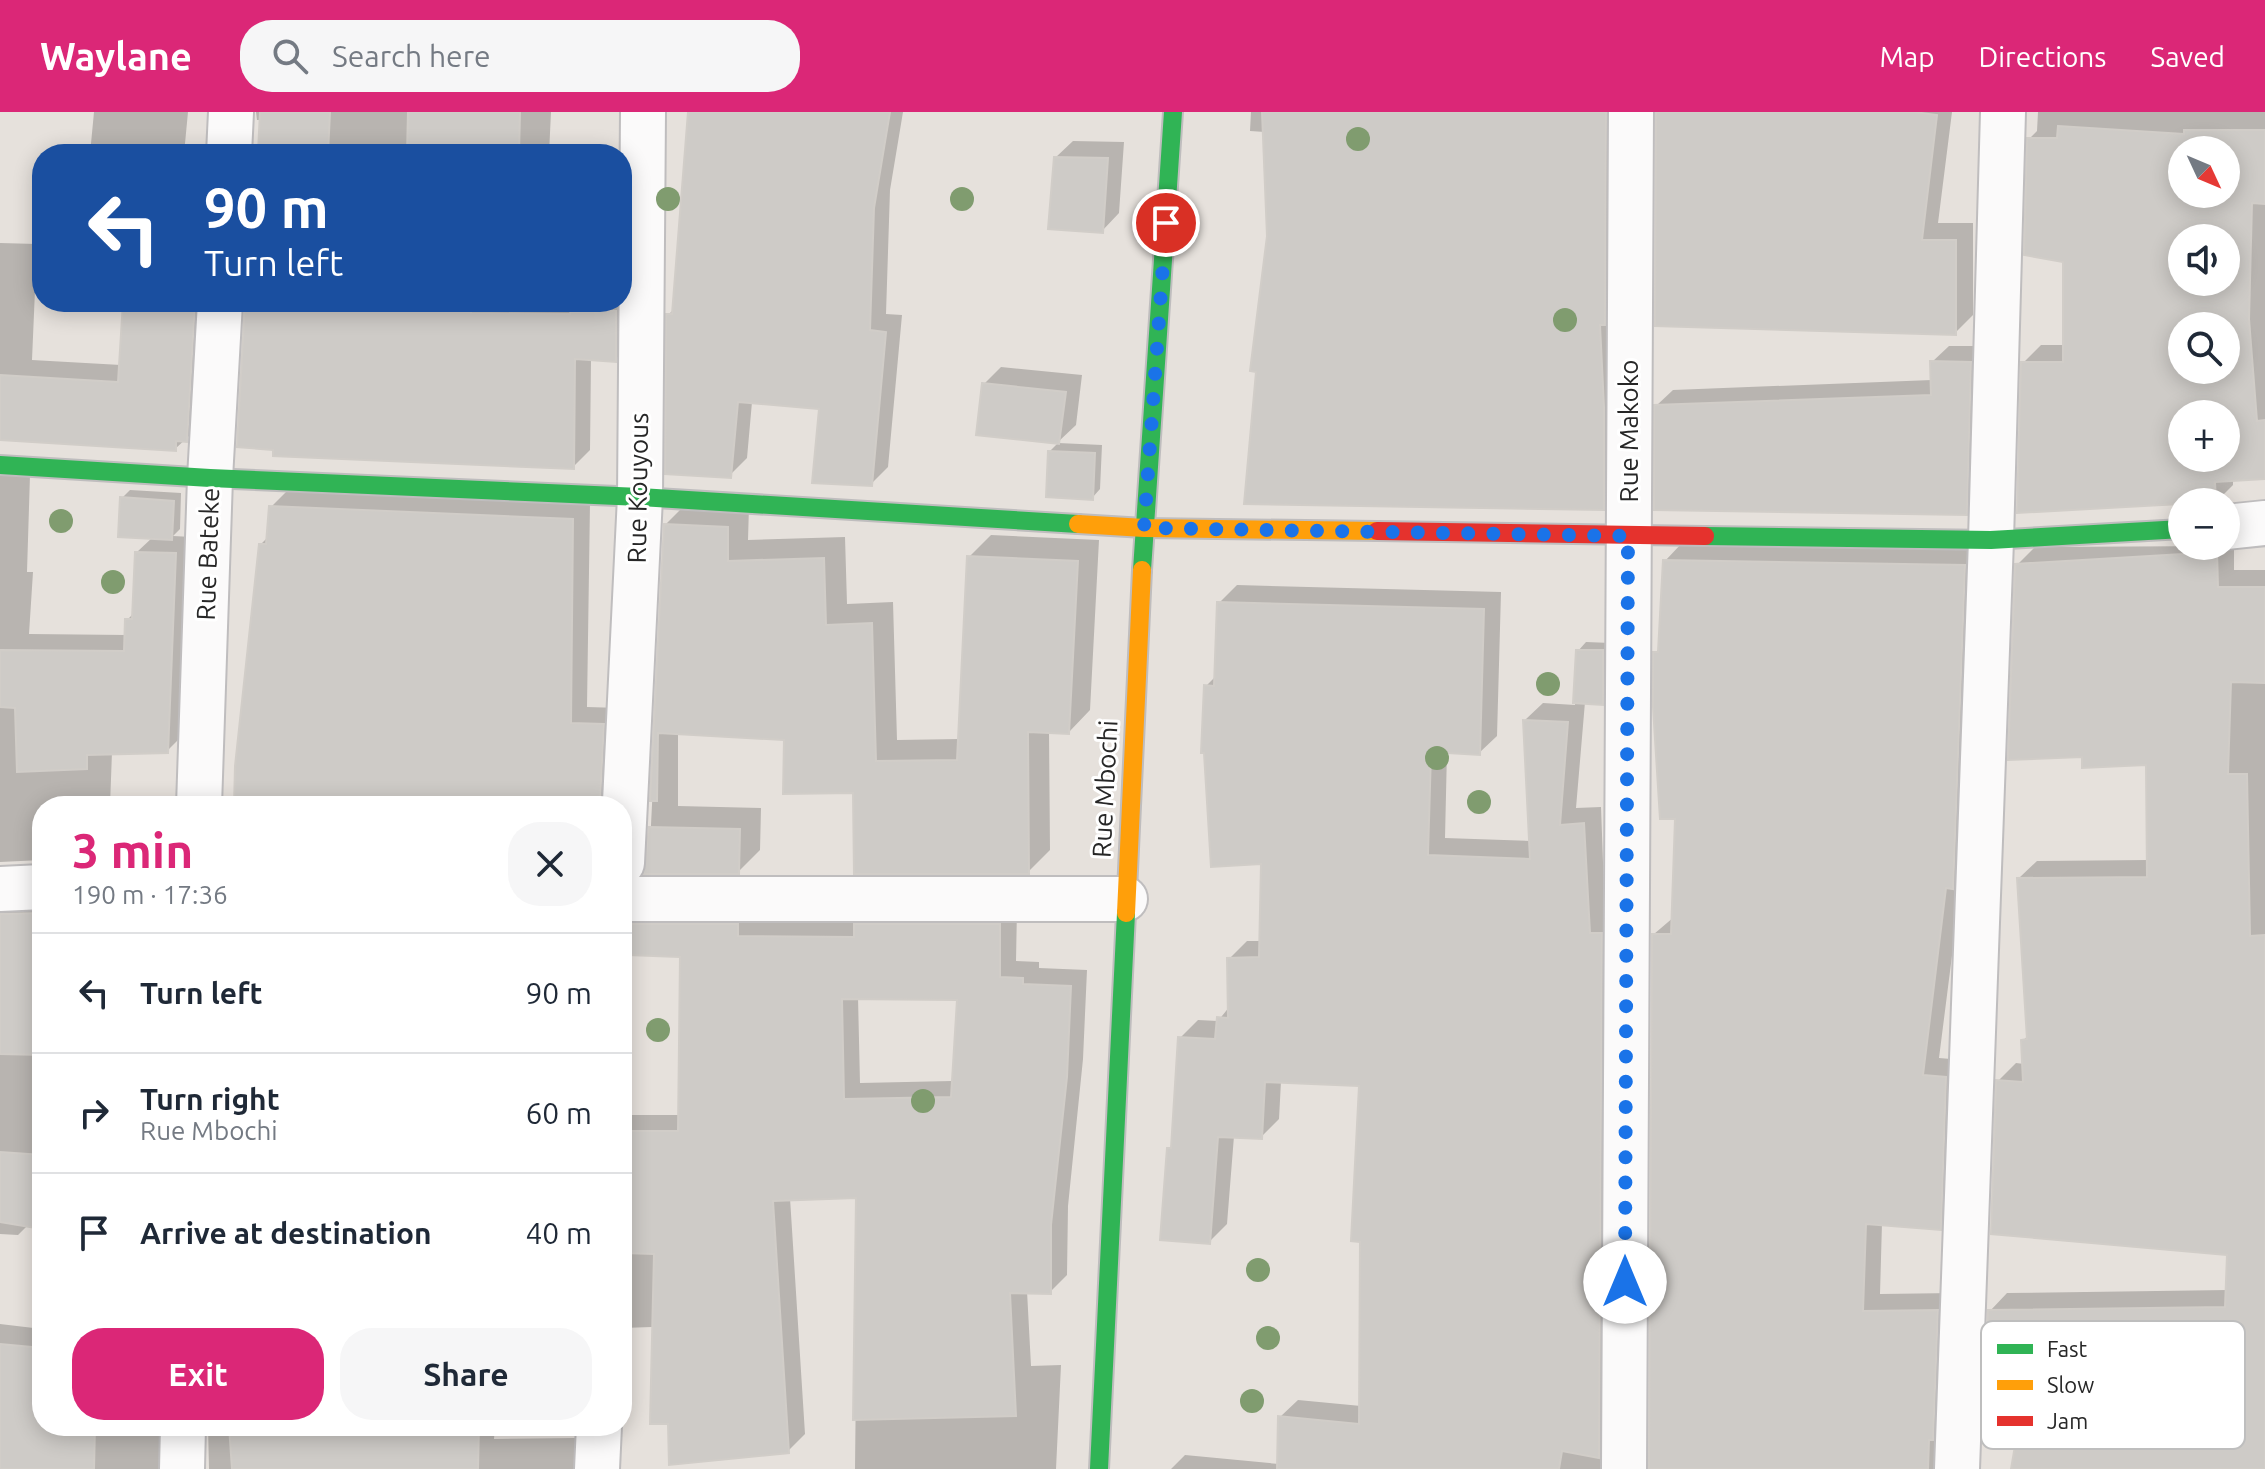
<!DOCTYPE html>
<html lang="en">
<head>
<meta charset="utf-8">
<style>
  :root { --surface:#fff; --page:#f6f6f7; --text:#1f2937; --muted:#747a83; --line:#e0e1e3; --accent:#db2777 }
  body { margin:0; font-family:Ubuntu,sans-serif; background:var(--page); color:var(--text); height:100vh; display:flex; flex-direction:column; font-size:30px; white-space:nowrap }
  * { box-sizing:border-box; margin:0 }
  p { font-size:26px; color:var(--muted) }
  .icon { flex:none; width:44px; height:44px; fill:none; stroke:currentColor; stroke-width:2; stroke-linecap:round; stroke-linejoin:round }
  .map { position:relative; flex:1; overflow:hidden }
  .details { position:absolute; left:32px; top:684px; width:600px; height:640px; display:flex; flex-direction:column; background:var(--surface); border-radius:32px; box-shadow:0 4px 20px #0003 }
  .details>* { flex:none }
  .top-card { position:absolute; left:32px; top:32px; width:600px; height:168px; border-radius:32px; box-shadow:0 4px 20px #0003; background:#1a4fa0; color:#fff; overflow:hidden }
  .needle { width:52px; rotate:134deg }
  .fabs { position:absolute; left:2168px; top:24px; display:grid; gap:16px }
  .fabs a { display:grid; place-items:center; width:72px; height:72px; border-radius:50%; background:var(--surface); box-shadow:0 4px 20px #0003; font-size:40px }
  .pin { position:absolute; display:grid; place-items:center; width:68px; height:68px; color:#fff; margin:-34px; border:4px solid #fff; border-radius:50%; box-shadow:0 2px 8px #0007 }
  .me { position:absolute; width:88px; margin:-44px; rotate:0deg; stroke-linejoin:round; filter:drop-shadow(0 0 6px #0008) }
  .turn { display:flex; align-items:center; gap:28px; height:168px; padding:0 40px; font-size:36px }
  .turn .icon { width:104px; height:104px; stroke-width:2.5 }
  .turn b { display:block; font-size:56px; line-height:68px }
  .round { display:grid; place-items:center; flex:none; width:84px; height:84px; border-radius:32px; background:var(--page) }
  .headline { display:flex; align-items:center; justify-content:space-between; height:136px; padding:0 40px }
  h1 { font-size:48px; font-weight:700; line-height:60px; color:var(--accent) }
  .cta { display:flex; gap:16px; margin-top:auto; padding:16px 40px }
  .cta a { flex:1; height:92px; border-radius:32px; background:var(--accent); color:#fff; font-size:32px; font-weight:700; line-height:92px; text-align:center }
  .cta a+a { background:var(--page); color:var(--text) }
  ul { padding:0; list-style:none }
  li { display:flex; align-items:center; gap:24px; height:120px; padding:0 40px; border-top:2px solid var(--line) }
  li div { flex:1 }
  li b { display:block; font-size:30px }
  li em { font-style:normal }
  header { display:flex; align-items:center; gap:48px; box-sizing:border-box; height:112px; padding:0 40px; background:var(--accent); color:#fff }
  header strong { font-size:38px }
  nav { display:flex; gap:44px; margin-inline-start:auto; font-size:28px }
  .search { width:560px; height:72px; background:var(--page); display:flex; align-items:center; gap:20px; box-sizing:border-box; padding:0 28px; border-radius:32px; color:var(--muted); font-size:30px }
  .map>svg:first-child { display:block }
</style>
</head>
<body>
<header>
<strong>Waylane</strong>
<div class="search"><svg class="icon" aria-label="search" viewBox="0 0 24 24"><circle cx="10" cy="10" r="6"/><path d="M15 15l6 6"/></svg>Search here</div>
<nav><a>Map</a><a>Directions</a><a>Saved</a></nav>
</header>
<div class="map">
<svg width="2265" height="1357" viewBox="0 0 2265 1357">
  <rect width="100%" height="100%" fill="#e6e1dc"/>
  <!-- shadow -->
  <path fill="#0003" fill-rule="evenodd" d="M 94,0 L 188,0 L 184,42 L 90,42 Z
    M 256,0 L 551,0 L 549,42 L 260,42 L 261,8 L 257,8 Z
    M 690,0 L 903,0 L 890,78 L 886,202 L 902,203 L 888,355 L 871,372 L 821,295 L 752,290 L 747,346 L 730,363 L 668,203 L 674,197 Z
    M 1251,0 L 1623,0 L 1621,378 L 1603,396 L 1269,124 L 1265,20 L 1250,19 Z
    M 1658,0 L 1952,0 L 1938,111 L 1973,111 L 1973,203 L 1955,221 Z
    M 2038,0 L 2265,0 L 2265,351 L 2233,367 L 2233,373 L 2216,390 L 2023,251 L 2041,233 L 2065,233 L 2065,148 L 2029,27 L 2037,19 ZM 2182,38 L 2226,38 L 2226,82 L 2182,82 ZM 2182,126 L 2226,126 L 2226,170 L 2182,170 ZM 2182,214 L 2226,214 L 2226,258 L 2182,258 ZM 2182,302 L 2226,302 L 2226,346 L 2182,346 Z
    M 1073,29 L 1124,30 L 1119,101 L 1102,119 L 1055,46 Z
    M 0,131 L 37,132 L 32,248 L 121,253 L 125,190 L 210,190 L 203,311 L 175,337 L 0,326 Z
    M 247,190 L 622,190 L 632,231 L 615,248 L 591,246 L 590,338 L 573,355 Z
    M 1949,234 L 1986,234 L 1982,384 L 1966,401 L 1656,294 L 1673,278 L 1932,268 L 1932,250 Z
    M 1001,255 L 1082,263 L 1076,313 L 1058,330 L 984,272 Z
    M 1058,331 L 1102,333 L 1100,377 L 1092,386 L 1050,339 Z
    M 0,354 L 30,363 L 27,460 L 33,460 L 29,522 L 127,523 L 127,508 L 135,500 L 137,440 L 153,425 L 122,386 L 130,378 L 181,381 L 180,417 L 173,424 L 192,425 L 184,622 L 167,639 L 112,640 L 110,694 L 42,694 L 42,748 L 0,750 Z
    M 288,378 L 590,391 L 587,595 L 620,596 L 615,694 L 236,694 L 261,432 L 268,425 L 271,395 Z
    M 687,391 L 749,394 L 748,428 L 845,425 L 847,492 L 893,490 L 897,628 L 960,627 L 969,445 L 991,423 L 1099,428 L 1090,598 L 1069,620 L 1049,619 L 1050,738 L 1028,760 L 855,679 L 786,626 L 678,620 L 678,694 L 761,696 L 760,738 L 738,760 L 649,753 L 666,412 Z
    M 2234,420 L 2234,458 L 2265,458 L 2265,1357 L 2013,1357 L 2018,1326 L 1990,1199 L 2007,1181 L 2228,1178 L 2229,1141 L 1998,969 L 2016,951 L 2024,952 L 2023,929 L 2029,922 L 2019,766 L 2037,749 L 2148,748 L 2148,651 L 2084,642 L 2017,453 L 2035,435 L 2226,434 Z
    M 1682,431 L 1982,436 L 1962,765 L 1939,946 L 1963,948 L 1958,1098 L 1940,1116 L 1882,1111 L 1880,1182 L 1955,1181 L 1944,1357 L 1651,1357 L 1654,822 L 1674,805 L 1678,704 L 1655,541 L 1660,536 L 1665,449 Z
    M 1237,473 L 1501,480 L 1497,624 L 1479,641 L 1447,639 L 1445,726 L 1531,729 L 1525,608 L 1543,591 L 1575,593 L 1578,539 L 1586,530 L 1611,531 L 1610,582 L 1602,590 L 1585,590 L 1576,696 L 1601,695 L 1625,1357 L 1171,1357 L 1185,1343 L 1279,1352 L 1280,1305 L 1298,1288 L 1361,1294 L 1361,972 L 1281,969 L 1279,1007 L 1261,1025 L 1234,1024 L 1227,1112 L 1209,1130 L 1169,1037 L 1173,1033 L 1180,926 L 1198,908 L 1218,909 L 1230,894 L 1229,847 L 1247,829 L 1262,829 L 1263,749 L 1206,574 L 1216,564 L 1219,491 Z
    M 0,778 L 42,785 L 42,1115 L 29,1112 L 18,1123 L 0,1122 Z
    M 648,796 L 1017,796 L 1016,849 L 1039,850 L 1039,856 L 1087,858 L 1083,947 L 1068,1094 L 1067,1163 L 1050,1180 L 1027,1179 L 1031,1254 L 1061,1253 L 1056,1357 L 855,1357 L 858,1084 L 790,1086 L 805,1322 L 788,1339 L 670,1310 L 652,1215 L 622,1216 L 622,1003 L 680,1003 L 682,843 L 631,813 ZM 858,885 L 959,886 L 952,969 L 860,971 Z
    M 0,1212 L 42,1217 L 42,1314 L 174,1314 L 182,1357 L 0,1357 Z
    M 208,1314 L 495,1314 L 494,1327 L 575,1326 L 576,1357 L 209,1357 Z"/>
  <!-- building -->
  <path fill="#cecbc7" stroke="#d1cdc8" stroke-width="2" fill-rule="evenodd" d="M 260,0 L 330,0 L 328,42 L 258,40 Z
    M 408,0 L 520,0 L 519,42 L 407,42 Z
    M 688,0 L 890,0 L 874,96 L 870,218 L 886,220 L 872,374 L 812,371 L 819,297 L 738,290 L 731,366 L 665,362 L 666,202 L 672,202 Z
    M 1262,0 L 1606,0 L 1605,213 L 1600,213 L 1604,295 L 1604,398 L 1244,392 L 1256,260 L 1250,259 L 1267,124 Z
    M 1656,0 L 1914,0 L 1937,3 L 1922,128 L 1956,128 L 1956,223 L 1655,214 Z
    M 2058,14 L 2184,22 L 2184,18 L 2265,18 L 2265,92 L 2252,91 L 2249,207 L 2257,309 L 2265,308 L 2265,367 L 2215,370 L 2216,390 L 2017,401 L 2021,250 L 2063,250 L 2063,150 L 2024,143 L 2027,26 L 2057,26 ZM 2182,38 L 2226,38 L 2226,82 L 2182,82 ZM 2182,126 L 2226,126 L 2226,170 L 2182,170 ZM 2182,214 L 2226,214 L 2226,258 L 2182,258 ZM 2182,302 L 2226,302 L 2226,346 L 2182,346 Z
    M 1054,45 L 1108,46 L 1103,121 L 1048,117 Z
    M 123,190 L 195,190 L 187,330 L 176,329 L 176,339 L 0,328 L 0,263 L 118,270 Z
    M 245,190 L 471,190 L 471,201 L 570,202 L 571,197 L 616,199 L 616,250 L 575,247 L 574,357 L 273,344 L 273,338 L 237,335 Z
    M 1930,249 L 1971,250 L 1967,403 L 1654,398 L 1654,293 L 1931,283 Z
    M 982,271 L 1066,280 L 1059,332 L 976,323 Z
    M 1048,339 L 1095,341 L 1093,388 L 1046,385 Z
    M 120,385 L 174,389 L 172,428 L 118,425 Z
    M 269,394 L 573,407 L 571,611 L 604,612 L 600,689 L 491,688 L 491,694 L 234,694 L 235,654 L 259,432 L 266,432 Z
    M 664,412 L 728,415 L 728,449 L 824,446 L 826,513 L 872,511 L 876,649 L 957,648 L 967,444 L 1078,449 L 1069,622 L 1028,620 L 1029,762 L 854,762 L 853,681 L 783,682 L 784,628 L 658,621 L 657,689 L 650,689 Z
    M 2199,434 L 2211,434 L 2217,438 L 2218,475 L 2265,475 L 2265,571 L 2231,570 L 2228,662 L 2247,662 L 2250,824 L 2265,823 L 2265,1357 L 2011,1357 L 2016,1328 L 1983,1328 L 1988,1198 L 2225,1195 L 2227,1143 L 1991,1122 L 1996,968 L 2023,970 L 2021,928 L 2027,927 L 2017,766 L 2147,765 L 2146,653 L 2082,656 L 2082,645 L 2008,648 L 2015,452 L 2183,442 Z
    M 135,440 L 176,441 L 168,641 L 87,643 L 87,657 L 17,660 L 15,596 L 0,595 L 0,538 L 124,539 L 125,507 L 132,507 Z
    M 1663,448 L 1965,453 L 1953,777 L 1946,776 L 1923,963 L 1946,965 L 1941,1118 L 1866,1112 L 1863,1199 L 1938,1198 L 1933,1328 L 1929,1328 L 1928,1357 L 1649,1357 L 1652,822 L 1671,822 L 1675,707 L 1660,707 L 1653,595 L 1653,540 L 1658,540 Z
    M 1217,490 L 1484,497 L 1480,643 L 1431,640 L 1428,743 L 1530,747 L 1523,608 L 1568,610 L 1560,713 L 1584,711 L 1590,821 L 1602,821 L 1599,1346 L 1562,1339 L 1559,1357 L 1277,1357 L 1278,1304 L 1359,1312 L 1360,1130 L 1351,1129 L 1359,974 L 1265,970 L 1262,1027 L 1218,1025 L 1210,1132 L 1160,1128 L 1167,1036 L 1171,1036 L 1178,925 L 1215,927 L 1217,905 L 1228,906 L 1227,846 L 1259,845 L 1261,752 L 1211,755 L 1204,641 L 1201,641 L 1204,573 L 1214,574 Z
    M 1576,538 L 1603,538 L 1603,593 L 1573,591 Z
    M 649,715 L 740,717 L 739,762 L 644,762 Z
    M 42,801 L 42,943 L 0,942 L 0,802 Z
    M 629,812 L 738,812 L 738,824 L 854,825 L 854,812 L 1000,812 L 1000,865 L 1023,866 L 1023,872 L 1071,874 L 1067,965 L 1051,1113 L 1051,1182 L 1010,1181 L 1016,1304 L 853,1308 L 856,1086 L 773,1089 L 789,1341 L 669,1353 L 668,1312 L 650,1312 L 654,1142 L 624,1141 L 622,1019 L 678,1019 L 680,845 L 628,843 ZM 842,887 L 957,888 L 951,985 L 844,987 Z
    M 0,1040 L 42,1043 L 42,1117 L 0,1110 Z
    M 0,1232 L 42,1236 L 42,1314 L 95,1314 L 94,1357 L 0,1357 Z
    M 229,1314 L 479,1314 L 478,1357 L 232,1357 Z"/>
  <g fill="none" stroke-linecap="round" stroke-linejoin="round">
    <!-- street casing -->
    <g stroke="#bfbdbe" stroke-width="48">
      <path id="street" d="M 229,42 L 231,0
        M 2226,415 L 2265,411
        M 199,694 L 210,366 L 220,190
        M 622,751 L 640,385 L 643,0
        M 0,777 L 42,775
        M 622,787 L 1125,787
        M 182,1357 L 183,1314
        M 597,1357 L 599,1314
        M 1624,1357 L 1631,0
        M 1957,1357 L 1991,428 L 2003,0"/>
    </g>
    <!-- fast casing -->
    <g stroke="#bfbdbe" stroke-width="22">
      <path id="fast" d="M 0,353 L 210,366 L 640,385 L 1078,412
        M 1705,424 L 1991,428 L 2182,417
        M 1142,458 L 1173,0
        M 1099,1357 L 1126,801"/>
    </g>
    <!-- slow casing -->
    <g stroke="#bfbdbe" stroke-width="22">
      <path id="slow" d="M 1078,412 L 1144,416 L 1377,419
        M 1126,801 L 1142,458"/>
    </g>
    <!-- jam casing -->
    <g stroke="#bfbdbe" stroke-width="22">
      <path id="jam" d="M 1377,419 L 1705,424"/>
    </g>
    <!-- street -->
    <use href="#street" stroke="#fbfafa" stroke-width="44"/>
    <!-- fast -->
    <use href="#fast" stroke="#30b455" stroke-width="18"/>
    <!-- slow -->
    <use href="#slow" stroke="#ff9f0a" stroke-width="18"/>
    <!-- jam -->
    <use href="#jam" stroke="#e5322d" stroke-width="18"/>
  </g>
  <!-- trees -->
  <g fill="#809c6f">
    <circle cx="1358" cy="27" r="12"/>
    <circle cx="668" cy="87" r="12"/>
    <circle cx="962" cy="87" r="12"/>
    <circle cx="1565" cy="208" r="12"/>
    <circle cx="61" cy="409" r="12"/>
    <circle cx="113" cy="470" r="12"/>
    <circle cx="1548" cy="572" r="12"/>
    <circle cx="1437" cy="646" r="12"/>
    <circle cx="1479" cy="690" r="12"/>
    <circle cx="658" cy="918" r="12"/>
    <circle cx="923" cy="989" r="12"/>
    <circle cx="1258" cy="1158" r="12"/>
    <circle cx="1268" cy="1226" r="12"/>
    <circle cx="1252" cy="1289" r="12"/>
  </g>
  <g fill="none" stroke-linecap="round" stroke-linejoin="round">
    <!-- route -->
    <path stroke="#1a73e8" stroke-width="14" stroke-dasharray="0 25.2" d="M 1166,111 L 1144,416 L 1628,424 L 1625,1170"/>
  </g>
  <g text-anchor="middle" stroke-width="6" stroke-linejoin="round" paint-order="stroke">
    <!-- street labels -->
    <g font-size="26" fill="#272727" stroke="#fff">
      <text transform="translate(1629 319) rotate(-90)" y="9">Rue Makoko</text>
      <text transform="translate(638 376) rotate(-89)" y="9">Rue Kouyous</text>
      <text transform="translate(208 442) rotate(-88)" y="9">Rue Bateke</text>
      <text transform="translate(1105 677) rotate(-87)" y="9">Rue Mbochi</text>
    </g>
  </g>
  <!-- legend -->
  <rect x="1981" y="1209" width="264" height="128" rx="12" fill="#fff" stroke="#bebebe" stroke-width="2"/>
  <rect x="1997" y="1232" width="36" height="10" fill="#30b455"/>
  <rect x="1997" y="1268" width="36" height="10" fill="#ff9f0a"/>
  <rect x="1997" y="1304" width="36" height="10" fill="#e5322d"/>
  <g font-size="22" fill="#272727">
    <text x="2047" y="1245">Fast</text>
    <text x="2047" y="1281">Slow</text>
    <text x="2047" y="1317">Jam</text>
  </g>
</svg>
<div class="fabs">
<a><svg class="needle" viewBox="-14 -14 28 28"><path d="M0-13l5 13h-10z" fill="#e53935"/><path d="M0 13l5-13h-10z" fill="#747a83"/></svg></a>
<a><svg class="icon" aria-label="sound" viewBox="0 0 24 24"><path d="M4 9h4l5-4v14l-5-4H4zM17 9q2 3 0 6"/></svg></a>
<a><svg class="icon" aria-label="search" viewBox="0 0 24 24"><circle cx="10" cy="10" r="6"/><path d="M15 15l6 6"/></svg></a>
<a>+</a>
<a>−</a>
</div>
<div class="pin" style="left:1166px;top:111px;background:#d93025"><svg class="icon" aria-label="arrive" viewBox="0 0 24 24"><path d="M6 21V4h12l-3 4 3 4H6"/></svg></div>
<svg class="me" style="left:1625px;top:1170px" viewBox="-20 -20 40 40"><circle r="19" fill="#fff"/><path d="M0-13L10 11 0 6-10 11z" fill="#1a73e8"/></svg>
<div class="top-card">
<div class="turn"><svg class="icon" aria-label="left" viewBox="0 0 24 24"><path d="M17 20v-9H6M10 6l-5 5 5 5"/></svg><div><b>90 m</b>Turn left</div></div>
</div>
<section class="details">
<div class="headline"><div><h1>3 min</h1><p>190 m · 17:36</p></div><a class="round"><svg class="icon" aria-label="close" viewBox="0 0 24 24"><path d="M6 6l12 12M18 6L6 18"/></svg></a></div>
<ul>
<li><svg class="icon" aria-label="left" viewBox="0 0 24 24"><path d="M17 20v-9H6M10 6l-5 5 5 5"/></svg><div><b>Turn left</b></div><em>90 m</em></li>
<li><svg class="icon" aria-label="right" viewBox="0 0 24 24"><path d="M7 20v-9h11M14 6l5 5-5 5"/></svg><div><b>Turn right</b><p>Rue Mbochi</p></div><em>60 m</em></li>
<li><svg class="icon" aria-label="arrive" viewBox="0 0 24 24"><path d="M6 21V4h12l-3 4 3 4H6"/></svg><div><b>Arrive at destination</b></div><em>40 m</em></li>
</ul>
<div class="cta"><a>Exit</a><a>Share</a></div>
</section>
</div>
</body>
</html>
